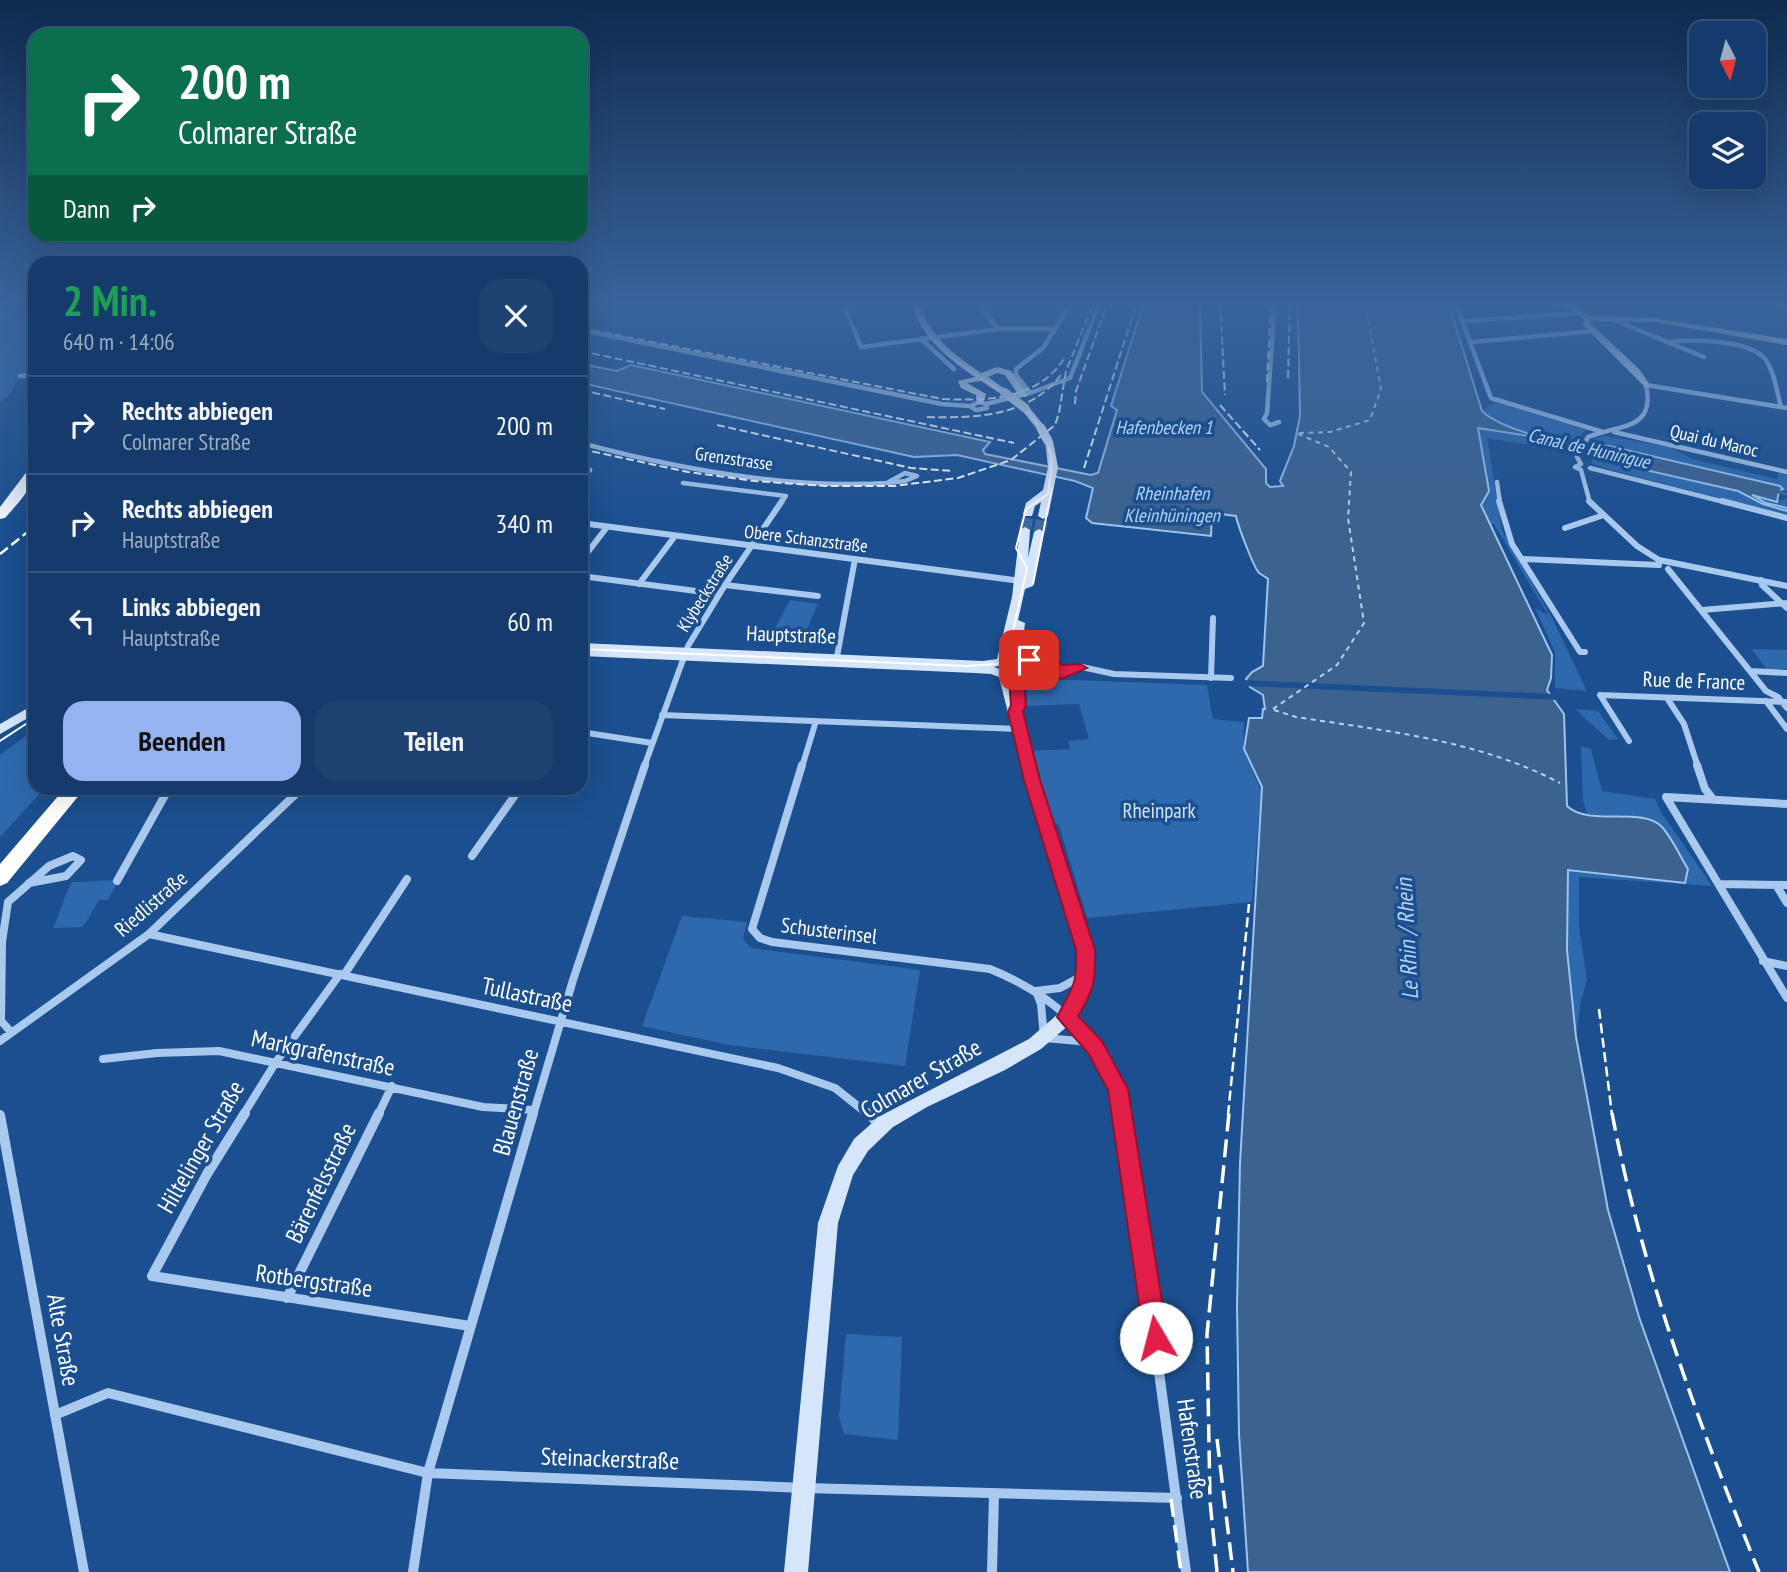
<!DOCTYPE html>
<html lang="de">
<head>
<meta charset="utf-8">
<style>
  :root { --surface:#143b6b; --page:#1d4271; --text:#f1f3f6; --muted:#9dadc1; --line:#33557e; --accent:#95b2f1 }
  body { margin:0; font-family:"PT Sans Narrow",sans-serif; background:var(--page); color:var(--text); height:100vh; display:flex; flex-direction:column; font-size:26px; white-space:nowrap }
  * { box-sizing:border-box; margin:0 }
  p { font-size:23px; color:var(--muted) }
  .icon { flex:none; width:38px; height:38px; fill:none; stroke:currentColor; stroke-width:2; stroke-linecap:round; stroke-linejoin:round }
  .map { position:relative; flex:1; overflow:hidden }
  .panel { position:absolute; left:28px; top:256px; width:560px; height:539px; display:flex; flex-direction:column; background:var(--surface); border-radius:21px; box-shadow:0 7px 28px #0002,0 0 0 2px var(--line) }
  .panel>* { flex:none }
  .top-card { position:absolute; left:28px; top:28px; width:560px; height:214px; border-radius:21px; box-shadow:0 7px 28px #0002,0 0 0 2px var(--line); background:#0b6e4f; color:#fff; overflow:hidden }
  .needle { width:46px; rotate:174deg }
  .fabs { position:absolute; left:1689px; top:21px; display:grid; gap:14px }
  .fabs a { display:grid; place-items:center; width:77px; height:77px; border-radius:14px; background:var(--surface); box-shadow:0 7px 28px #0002,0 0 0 2px var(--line); font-size:35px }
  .pin { position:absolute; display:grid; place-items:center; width:60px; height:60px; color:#fff; margin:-30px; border-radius:14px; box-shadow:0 4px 10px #0006 }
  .me { position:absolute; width:77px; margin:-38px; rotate:352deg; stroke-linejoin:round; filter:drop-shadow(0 0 5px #0008) }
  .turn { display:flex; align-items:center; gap:24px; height:147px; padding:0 35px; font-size:32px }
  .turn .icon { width:91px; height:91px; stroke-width:2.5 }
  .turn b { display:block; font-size:49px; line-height:60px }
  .then { display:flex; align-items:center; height:66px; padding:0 35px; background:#0003; gap:14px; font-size:26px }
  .round { display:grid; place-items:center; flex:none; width:74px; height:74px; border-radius:21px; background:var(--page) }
  .headline { display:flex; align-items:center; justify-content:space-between; height:119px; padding:0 35px }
  h1 { font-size:42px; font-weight:700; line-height:52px; color:#1e9e55 }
  .cta { display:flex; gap:14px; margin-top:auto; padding:14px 35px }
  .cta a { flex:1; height:80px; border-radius:21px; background:var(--accent); color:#111; font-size:28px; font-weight:700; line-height:80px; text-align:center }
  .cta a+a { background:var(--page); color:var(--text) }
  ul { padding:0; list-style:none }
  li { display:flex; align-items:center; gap:21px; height:98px; padding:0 35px; border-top:2px solid var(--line) }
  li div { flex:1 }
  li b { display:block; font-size:26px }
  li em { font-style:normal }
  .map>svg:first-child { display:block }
</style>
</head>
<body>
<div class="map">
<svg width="1787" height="1572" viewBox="0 0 1787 1572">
  <rect width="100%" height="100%" fill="#1b4f8f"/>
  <!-- green -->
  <path fill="#2e69ad" d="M 0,302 L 35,302 L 35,373 L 20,376 L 8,396 L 0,402 Z
    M 1496,402 L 1587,428 L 1575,444 L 1555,439 L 1547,432 C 1527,436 1497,425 1482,411 Z
    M 1478,428 L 1552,441 L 1549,448 L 1487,438 L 1502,530 L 1552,618 L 1587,691 L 1555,688 L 1555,652 L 1535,608 L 1548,615 L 1494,524 L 1489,524 L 1481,505 Z
    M 1605,436 L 1670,447 L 1692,459 L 1776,479 L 1778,478 L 1778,473 L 1787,475 L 1787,491 L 1780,489 L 1780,486 L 1609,446 L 1591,446 L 1592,439 Z
    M 1594,455 L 1633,465 L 1633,467 L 1779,501 L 1787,498 L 1787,516 L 1608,469 L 1591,463 Z
    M 790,600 L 818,604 L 803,638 L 773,632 Z
    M 1751,649 L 1787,650 L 1787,669 L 1767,669 Z
    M 1073,680 L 1207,685 L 1213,719 L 1244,722 L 1243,750 L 1261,790 L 1252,902 L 1087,918 L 1059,825 L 1052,822 L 1031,751 L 1070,749 L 1068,741 L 1089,739 L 1079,704 L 1027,706 L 1026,688 L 1040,681 Z
    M 1575,709 L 1598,711 L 1618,739 L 1609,740 Z
    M 35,729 L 35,788 L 45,788 L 0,837 L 0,755 Z
    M 1581,746 L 1591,749 L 1602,791 L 1655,799 L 1661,812 L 1712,886 L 1579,877 L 1579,927 L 1587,980 L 1581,1001 L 1576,1037 L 1567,950 L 1568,870 L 1685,883 L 1651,820 L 1587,814 L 1583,800 Z
    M 119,880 L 108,900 L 99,900 L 83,927 L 53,928 C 61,912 63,897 72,882 Z
    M 682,916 L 747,922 L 743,939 L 751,948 L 920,970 L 905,1066 L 729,1045 L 642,1026 Z
    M 846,1334 L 902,1337 L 898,1440 L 844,1434 L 839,1417 Z"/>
  <!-- water -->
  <path fill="#3c6290" stroke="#9cc4f0" stroke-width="2" d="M 1144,302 L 1200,302 L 1202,392 L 1266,469 L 1266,483 L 1270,487 L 1283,486 L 1280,481 L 1294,446 L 1300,416 L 1298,302 L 1448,302 L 1482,411 C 1503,431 1560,442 1589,448 L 1591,446 L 1609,446 L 1780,486 L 1783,489 L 1779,491 L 1777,502 L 1752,495 L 1766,503 L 1787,508 L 1787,511 L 1763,504 L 1738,491 L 1632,467 L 1632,465 L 1587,453 L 1588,450 L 1536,437 L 1478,428 L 1489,491 L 1481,505 L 1552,655 L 1551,678 L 1547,690 L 1564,714 L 1567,806 C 1589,827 1642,806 1662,827 C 1672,838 1680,856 1688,869 L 1685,883 L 1568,870 L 1567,950 L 1576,1037 L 1608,1210 L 1639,1317 L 1730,1572 L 1248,1572 L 1239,1434 L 1237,1306 L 1240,1163 L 1262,787 L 1244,749 L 1249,718 L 1262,718 L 1263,709 L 1265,709 L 1263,695 L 1250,687 L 1246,679 L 1252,672 L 1263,666 L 1268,579 C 1267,578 1259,573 1259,573 C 1253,566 1237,523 1236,516 L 1212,513 L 1211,536 L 1092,523 L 1086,518 L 1093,488 L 1075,481 L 957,455 L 914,457 L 581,383 L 581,364 L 617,371 L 631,365 L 990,442 L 983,450 L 985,454 L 1091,475 L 1098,473 L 1117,410 L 1111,406 Z"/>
  <!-- pier -->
  <path fill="#1b4f8f" d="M 1244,680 L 1554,694 L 1559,700 L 1246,686 Z"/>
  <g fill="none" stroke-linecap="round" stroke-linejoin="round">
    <!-- canal -->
    <path fill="#3c6290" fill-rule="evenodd" d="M 1767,487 L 1787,492 L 1787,496 L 1765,490 L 1763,489 Z"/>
    <!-- ferry -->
    <path stroke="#b5d3f5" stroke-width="2" stroke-dasharray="5 4.5" stroke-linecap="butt" d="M 1299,433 L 1330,432 L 1370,420 L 1381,389 L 1365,302
      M 1273,709 L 1337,665 L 1364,623 L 1348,518 L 1351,472 L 1329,447 L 1296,433
      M 1274,710 L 1296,717 C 1386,731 1478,740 1560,783"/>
    <!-- secondary-tunnel -->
    <path stroke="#3d69a0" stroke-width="12" stroke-dasharray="12 6" stroke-linecap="butt" d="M 1025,530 L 1028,514
      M 1039,532 L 1043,516"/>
    <!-- street-far3 -->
    <path stroke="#a9c9ee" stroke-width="4.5" d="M 846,302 L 845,308 L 861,347 L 999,329 L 1054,329
      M 975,302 L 999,329
      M 1275,302 L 1267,413 L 1264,419 L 1270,425 L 1279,422
      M 1455,302 L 1491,398 L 1603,432
      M 1551,302 L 1573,308
      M 1778,302 L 1787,305
      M 1609,318 L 1704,357
      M 1463,321 L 1579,313
      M 581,330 L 942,404 L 970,406
      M 921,339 L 954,369
      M 1472,342 L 1595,331
      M 1666,342 C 1690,339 1750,339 1766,360 C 1775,374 1777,392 1781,407
      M 20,376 L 35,375
      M 1030,393 L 1016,375 L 1016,369 L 1043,348 L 1072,302
      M 980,402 L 986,404 L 987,408 L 976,410 L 970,406 Z
      M 986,404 L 1030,393 L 1070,378 L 1100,302
      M 1614,432 L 1787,472
      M 581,443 C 678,469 786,489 887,483
      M 1590,468 L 1728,503
      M 905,473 L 917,476 L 905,481 L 887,483 Z
      M 581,480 L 590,470
      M 1497,482 L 1500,503
      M 683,483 L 786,496 L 781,503
      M 1590,503 L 1581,470 L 1575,467 L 1581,464 L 1577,457 L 1588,437 C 1619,424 1656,431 1646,385 L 1787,408"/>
    <!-- street-far2 -->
    <path stroke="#a9c9ee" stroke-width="6" d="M 1499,501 L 1512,544 L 1580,652 L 1585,652
      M 1589,501 L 1637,546 L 1659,560 L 1787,586
      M 1722,501 L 1787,518
      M 581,523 L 1021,581
      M 1565,528 L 1601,516
      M 1523,559 L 1659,565
      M 581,561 L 607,527
      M 1668,569 L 1766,691 L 1778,697 L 1787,708
      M 581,576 L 719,594
      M 1761,580 L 1762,585 L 1787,608
      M 639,584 L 675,536
      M 725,585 L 818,596
      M 1702,610 L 1787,603
      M 1021,646 L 1021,654 L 1037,664 L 1064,669
      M 836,662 L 855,559
      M 1750,671 L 1787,673
      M 1024,677 L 1064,673 L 1082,667 L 1114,674 L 1231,678
      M 1211,678 L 1213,618
      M 1600,695 L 1787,702
      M 1600,695 L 1629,741
      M 1667,698 L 1684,724 L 1698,767
      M 1766,701 L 1787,729
      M 662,715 L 1018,729
      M 581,732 L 652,743
      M 644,767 L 688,646 L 725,585 L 782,501
      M 802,767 L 816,721"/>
    <!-- street-far1 -->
    <path stroke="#a9c9ee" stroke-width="8" d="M 802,765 L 752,929 L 760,938 L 772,942 L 990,969 C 1054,995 1110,1043 1124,1115
      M 1697,765 L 1705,789 L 1713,799
      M 1787,804 L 1666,797 L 1787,998
      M 472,856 L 520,788
      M 117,881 L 169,788
      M 1719,884 L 1787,885
      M 1776,885 L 1787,903
      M 149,934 L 778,1068 L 835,1088 L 869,1115
      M 1763,961 L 1787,966
      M 344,975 L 407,879
      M 1036,991 L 1041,1004 L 1044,1038 L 1079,1041 L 1094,1047
      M 1036,991 L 1060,988 L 1080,977
      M 11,1032 L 1,1021 L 2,942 L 8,902 L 49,866 L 73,856 L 81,860 L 66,876 L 29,883
      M 0,1041 L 149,934 L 302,788
      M 103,1059 L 157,1053 L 219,1051 L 483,1107 L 534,1110
      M 243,1115 L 276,1062 L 340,974
      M 378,1115 L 392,1086
      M 533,1115 L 573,980 L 645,765"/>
    <!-- street -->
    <path stroke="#a9c9ee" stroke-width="10" d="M 245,1113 L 207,1174 L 152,1276 L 470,1326
      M 868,1113 L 881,1126
      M 1124,1113 L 1186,1572
      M 0,1115 L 84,1572
      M 287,1298 L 379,1113
      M 55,1415 L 108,1393 L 428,1473 L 805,1488 L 1177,1498
      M 413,1572 L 428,1473 L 533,1113
      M 992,1572 L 994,1494"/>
    <!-- secondary -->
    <path fill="#d6e6fa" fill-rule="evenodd" d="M 911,302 L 919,302 C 929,336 953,354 981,373 L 997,367 L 1011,371 L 1028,395 L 1026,397 L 1020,397 L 1005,375 L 997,373 L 988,377 L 1009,392 L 1001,394 L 981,381 L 967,383 L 986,394 L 983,404 L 977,404 L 976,395 L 961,388 L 958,381 L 975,377 C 946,357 921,337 911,302 Z
      M 1561,302 L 1570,302 L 1590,316 L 1654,318 L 1787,339 L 1787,345 L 1654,322 L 1591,321 L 1590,323 L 1639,369 L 1650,385 L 1646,388 L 1583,325 L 1584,319 Z
      M 1022,406 L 1028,406 L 1046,428 L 1044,430 L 1038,430 L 1020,408 Z
      M 1045,439 L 1053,441 L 1058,467 L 1048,516 L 1043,519 L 1038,516 L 1041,502 L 1035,506 L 1032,516 L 1024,516 L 1023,514 L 1026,503 L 1043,490 L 1048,467 Z
      M 1025,527 L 1030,530 L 1028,558 L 1034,532 L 1039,529 L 1044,532 L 1033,586 L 1025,589 L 1018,620 L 1025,623 L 1021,658 L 1030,662 L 1035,670 L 1028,680 L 1013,682 L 1039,780 L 1093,950 L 1090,988 L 1070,1024 L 1041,1049 L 1005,1070 L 927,1107 L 893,1127 L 868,1151 L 853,1175 L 838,1223 L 808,1572 L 784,1572 L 818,1223 L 838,1166 L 854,1139 L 880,1116 L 1029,1039 L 1058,1014 L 1074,988 L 1077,950 L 1025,780 L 999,677 L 991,674 L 975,673 L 581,656 L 581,643 L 983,661 L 997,659 L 1012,597 L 1020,530 ZM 1007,664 L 1016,664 L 1023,670 L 1020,674 L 1013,674 L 994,667 Z
      M 35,704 L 35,714 L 0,734 L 0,724 Z"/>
    <!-- primary -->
    <path fill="#f0f6ff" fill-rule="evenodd" d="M 35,465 C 35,487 19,502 5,518 L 0,519 L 0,507 L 31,466 Z"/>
    <!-- highway -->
    <path fill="#fff" fill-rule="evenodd" d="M 65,788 L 85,788 L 7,883 L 0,886 L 0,864 Z"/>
    <!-- tram -->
    <path stroke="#fff" stroke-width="2" d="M 1033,584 L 1052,488
      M 581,649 L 967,666 L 996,664 L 1007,658 L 1027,568 L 1016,548 L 1026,509 L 1048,494 C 1049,482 1053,467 1051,456 C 1041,401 981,385 945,352 C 928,337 921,322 913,302
      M 0,741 L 35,718"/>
    <!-- rail-far2 -->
    <path stroke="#fff" stroke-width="2" stroke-dasharray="8 3.5" stroke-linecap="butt" d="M 1220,302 L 1225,395
      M 581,328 L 942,399 C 987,401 1037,400 1064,359
      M 581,351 L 1014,443
      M 1288,378 L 1290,302
      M 1267,382 L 1271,302
      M 581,390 L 665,409
      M 1075,404 L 1076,391 L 1108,302
      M 1220,405 L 1260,450
      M 927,417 C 977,418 1028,417 1061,375
      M 717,425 L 911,468 L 952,471
      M 581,449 L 688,472 L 755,481 L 825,486 L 894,486 L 958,478 L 1011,460 L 1055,425 L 1059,413 L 1066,371 L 1094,302
      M 1084,468 L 1137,302"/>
    <!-- rail-far1 -->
    <path stroke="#fff" stroke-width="2.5" stroke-dasharray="10 4.5" stroke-linecap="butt" d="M 0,554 L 35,526
      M 1599,1009 L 1612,1115
      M 1228,1115 L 1249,904"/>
    <!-- rail -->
    <path stroke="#fff" stroke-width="3.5" stroke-dasharray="18 8" stroke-linecap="butt" d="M 1612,1113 C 1642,1272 1698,1422 1759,1572
      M 1217,1439 L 1233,1572
      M 1171,1499 L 1181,1572
      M 1217,1572 L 1210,1501 L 1207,1334 L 1229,1113"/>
    <!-- secondary-bridge -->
    <path stroke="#d6e6fa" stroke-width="9" d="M 1004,392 L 1025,408
      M 1041,428 L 1048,441"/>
  </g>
  <!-- sky -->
  <linearGradient id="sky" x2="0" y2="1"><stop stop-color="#0f2b4f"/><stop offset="0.58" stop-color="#39639b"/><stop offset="1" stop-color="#39639b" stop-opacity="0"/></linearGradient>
  <rect width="1787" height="522" fill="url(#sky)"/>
  <!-- route -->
  <path fill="#e11d48" stroke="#92132f" stroke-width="2" d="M 1029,656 L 1064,665 L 1080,664 L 1087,668 L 1064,678 L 1024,682 L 1026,705 L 1023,712 L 1040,780 L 1095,950 C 1096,979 1094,991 1078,1016 L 1102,1041 L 1128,1089 L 1168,1338 L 1164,1346 L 1156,1350 L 1147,1346 L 1144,1338 L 1108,1090 L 1088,1053 L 1057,1017 C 1073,985 1077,988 1076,950 L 1024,780 L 1008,712 L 1011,705 L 1009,679 L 1011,676 L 1052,670 L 1024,663 L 1024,657 Z"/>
  <g text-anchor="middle" stroke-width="7" stroke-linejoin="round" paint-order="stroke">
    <!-- far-street labels -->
    <g font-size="18" fill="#fff" stroke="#1b4f8f">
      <text transform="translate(1714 441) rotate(13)" y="6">Quai du Maroc</text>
      <text transform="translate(734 459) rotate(8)" y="6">Grenzstrasse</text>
      <text transform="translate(806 539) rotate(7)" y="6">Obere Schanzstraße</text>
      <text transform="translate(705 593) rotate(-58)" y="6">Klybeckstraße</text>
    </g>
    <!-- far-water labels -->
    <g font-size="19" font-style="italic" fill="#b5d3f5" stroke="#1b4f8f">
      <text x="1164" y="434">Hafenbecken 1</text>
      <text transform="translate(1589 448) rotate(13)" y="7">Canal de Huningue</text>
      <text x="1172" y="500">Rheinhafen<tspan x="1172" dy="22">Kleinhüningen</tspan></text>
    </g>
    <!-- street labels -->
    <g font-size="21" fill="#fff" stroke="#1b4f8f">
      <text transform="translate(791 635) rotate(2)" y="7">Hauptstraße</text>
      <text transform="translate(1694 681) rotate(2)" y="7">Rue de France</text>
      <text transform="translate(151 904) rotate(-41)" y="7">Riedlistraße</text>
      <text transform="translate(829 931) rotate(7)" y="7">Schusterinsel</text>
    </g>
    <!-- park labels -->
    <g font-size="21" fill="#cfe3fa" stroke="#1b4f8f">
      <text x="1159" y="818">Rheinpark</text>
    </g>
    <!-- water labels -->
    <g font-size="23" font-style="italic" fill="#b5d3f5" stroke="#1b4f8f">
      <text transform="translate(1407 939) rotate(-93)" y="8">Le Rhin / Rhein</text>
    </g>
    <!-- near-street labels -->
    <g font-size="24" fill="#fff" stroke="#1b4f8f">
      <text transform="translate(527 995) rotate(12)" y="8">Tullastraße</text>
      <text transform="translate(323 1053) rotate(12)" y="8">Markgrafenstraße</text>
      <text transform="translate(921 1079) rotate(-30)" y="8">Colmarer Straße</text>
      <text transform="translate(516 1102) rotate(-74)" y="8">Blauenstraße</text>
      <text transform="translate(201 1147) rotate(-60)" y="8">Hiltelinger Straße</text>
      <text transform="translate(321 1183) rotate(-64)" y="8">Bärenfelsstraße</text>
      <text transform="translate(314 1281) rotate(8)" y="8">Rotbergstraße</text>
      <text transform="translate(63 1340) rotate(80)" y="8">Alte Straße</text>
      <text transform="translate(1192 1449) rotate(82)" y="8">Hafenstraße</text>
      <text transform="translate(610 1459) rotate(2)" y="8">Steinackerstraße</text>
    </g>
  </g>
</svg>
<div class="fabs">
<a><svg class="needle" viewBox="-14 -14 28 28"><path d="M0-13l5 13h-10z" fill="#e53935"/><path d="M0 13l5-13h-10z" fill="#9dadc1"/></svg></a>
<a><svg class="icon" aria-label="layers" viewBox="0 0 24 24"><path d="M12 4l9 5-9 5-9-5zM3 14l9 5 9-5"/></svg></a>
</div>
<div class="pin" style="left:1029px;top:660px;background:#d93025"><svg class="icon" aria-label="arrive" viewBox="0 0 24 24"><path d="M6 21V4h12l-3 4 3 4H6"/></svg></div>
<svg class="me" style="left:1156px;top:1338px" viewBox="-20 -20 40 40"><circle r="19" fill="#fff"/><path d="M0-13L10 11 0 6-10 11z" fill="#e11d48"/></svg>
<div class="top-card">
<div class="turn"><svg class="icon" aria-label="right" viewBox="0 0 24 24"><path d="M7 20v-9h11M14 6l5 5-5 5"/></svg><div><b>200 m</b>Colmarer Straße</div></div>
<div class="then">Dann<svg class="icon" aria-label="right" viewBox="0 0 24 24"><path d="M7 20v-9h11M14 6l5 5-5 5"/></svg></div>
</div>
<section class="panel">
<div class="headline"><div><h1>2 Min.</h1><p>640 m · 14:06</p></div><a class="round"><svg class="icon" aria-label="close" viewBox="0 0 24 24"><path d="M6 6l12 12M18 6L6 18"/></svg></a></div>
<ul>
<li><svg class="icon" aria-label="right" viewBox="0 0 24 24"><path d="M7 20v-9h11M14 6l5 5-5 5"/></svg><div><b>Rechts abbiegen</b><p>Colmarer Straße</p></div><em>200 m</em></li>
<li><svg class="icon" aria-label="right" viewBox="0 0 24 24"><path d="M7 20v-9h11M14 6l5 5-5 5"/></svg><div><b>Rechts abbiegen</b><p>Hauptstraße</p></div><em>340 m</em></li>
<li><svg class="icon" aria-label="left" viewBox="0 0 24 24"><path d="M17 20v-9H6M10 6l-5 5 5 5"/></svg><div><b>Links abbiegen</b><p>Hauptstraße</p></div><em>60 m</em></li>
</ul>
<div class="cta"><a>Beenden</a><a>Teilen</a></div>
</section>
</div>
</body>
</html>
